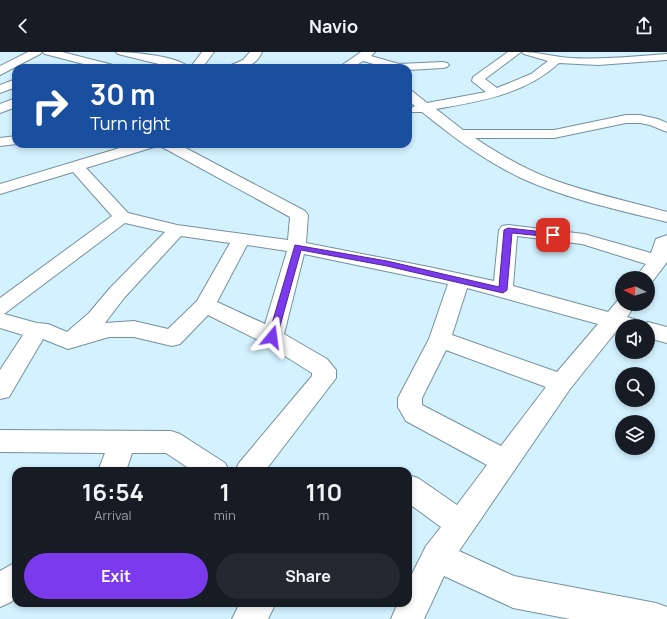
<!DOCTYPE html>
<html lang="en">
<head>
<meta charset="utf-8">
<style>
  :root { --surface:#171b24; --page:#242831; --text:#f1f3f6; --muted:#9ea1a6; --accent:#7c3aed }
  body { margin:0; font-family:Manrope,sans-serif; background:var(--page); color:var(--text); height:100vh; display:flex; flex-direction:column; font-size:15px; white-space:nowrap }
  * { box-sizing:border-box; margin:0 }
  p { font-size:13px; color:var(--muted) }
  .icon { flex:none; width:22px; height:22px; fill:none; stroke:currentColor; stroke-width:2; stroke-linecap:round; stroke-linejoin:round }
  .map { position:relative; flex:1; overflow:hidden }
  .details { position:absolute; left:12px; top:415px; width:400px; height:140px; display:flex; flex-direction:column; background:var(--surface); border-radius:12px; box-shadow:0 2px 6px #0003 }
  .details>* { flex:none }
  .guide { position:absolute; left:12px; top:12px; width:400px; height:84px; border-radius:12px; box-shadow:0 2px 6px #0003; background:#1a4fa0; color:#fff; overflow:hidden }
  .needle { width:26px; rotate:275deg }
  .buttons { position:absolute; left:615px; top:219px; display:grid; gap:8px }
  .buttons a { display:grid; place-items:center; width:40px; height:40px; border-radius:50%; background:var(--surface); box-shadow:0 2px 6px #0003; font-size:20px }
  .pin { position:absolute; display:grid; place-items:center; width:34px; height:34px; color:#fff; margin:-17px; border-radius:8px; box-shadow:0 2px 6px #0006 }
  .me { position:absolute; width:44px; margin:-22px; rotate:16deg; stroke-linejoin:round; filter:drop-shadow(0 0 3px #0008) }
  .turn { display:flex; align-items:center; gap:14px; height:84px; padding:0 12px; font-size:18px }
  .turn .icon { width:52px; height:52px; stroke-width:2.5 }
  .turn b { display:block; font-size:28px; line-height:34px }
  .eta { display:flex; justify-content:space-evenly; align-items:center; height:68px; text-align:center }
  .eta b { font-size:24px; font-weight:700; line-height:28px }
  .cta { display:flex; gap:8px; margin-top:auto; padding:8px 12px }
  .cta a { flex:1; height:46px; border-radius:24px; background:var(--accent); color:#fff; font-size:16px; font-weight:700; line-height:46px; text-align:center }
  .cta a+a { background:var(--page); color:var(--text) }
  header { display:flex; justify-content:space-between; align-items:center; height:52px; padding:0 12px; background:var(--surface); font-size:18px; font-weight:700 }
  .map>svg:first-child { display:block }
</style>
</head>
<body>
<header><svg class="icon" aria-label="back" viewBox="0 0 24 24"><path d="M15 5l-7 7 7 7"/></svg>Navio<svg class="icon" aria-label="share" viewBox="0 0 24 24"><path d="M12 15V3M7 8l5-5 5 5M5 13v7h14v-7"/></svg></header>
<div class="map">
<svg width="667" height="567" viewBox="0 0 667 567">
  <rect width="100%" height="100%" fill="#d3f1fe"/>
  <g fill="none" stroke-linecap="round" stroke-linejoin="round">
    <!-- minor casing -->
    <g stroke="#75919d" stroke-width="2">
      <path id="minor" d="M 28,0 L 42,0 L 40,2 L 0,23 L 0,14 Z
        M 43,0 L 62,0 L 117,14 L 119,16 L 99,16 L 45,2 Z
        M 116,0 C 132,0 180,4 189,16 L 175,16 L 118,2 Z
        M 202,0 L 214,0 L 202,16 L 190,16 Z
        M 250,0 L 262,0 C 255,16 242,16 227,16 L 229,14 L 243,8 Z
        M 361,0 L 375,0 L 371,4 L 399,12 L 443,10 L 447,11 L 449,13 L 447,15 L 443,16 L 408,18 L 408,16 L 388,16 L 363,9 L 352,16 L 338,16 Z
        M 508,0 L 521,0 L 485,27 L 497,36 L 531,22 L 548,9 L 524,2 L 522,0 C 539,0 555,5 571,6 C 603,8 635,4 667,2 L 667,8 L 598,13 L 559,11 C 524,43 480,49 436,57 L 463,78 L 554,78 L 626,63 L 640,63 L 658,67 L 667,71 L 667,80 L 650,73 L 640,71 L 626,71 L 554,86 L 475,86 C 499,102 524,117 551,127 C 589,141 628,149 667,160 L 667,170 C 618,158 567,147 521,126 C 485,109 453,85 422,60 L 412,60 L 410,57 L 415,54 L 408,48 L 408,38 L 412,39 L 427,51 L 486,40 L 472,29 L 473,25 Z
        M 16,27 L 16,35 L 0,41 L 0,33 Z
        M 16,46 L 16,55 L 0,61 L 0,52 Z
        M 16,84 L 16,92 L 17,92 L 0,94 L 0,86 Z
        M 133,92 L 156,92 L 154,95 L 86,116 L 128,161 L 177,173 L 288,188 L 290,165 L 162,95 L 160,92 L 178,92 L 305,159 L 308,163 L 306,191 L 429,215 L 494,229 L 499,178 L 502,174 L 508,173 L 584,182 L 651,201 L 656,187 L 667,183 L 667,210 L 652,230 L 648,231 L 648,226 L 635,226 L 646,212 L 582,192 L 517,184 L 513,234 L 608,260 L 619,247 L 622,246 L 622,252 L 636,252 L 627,265 L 641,269 L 643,272 L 648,270 L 667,275 L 667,291 L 648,286 L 648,274 L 622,274 L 622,278 L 618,277 L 570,337 L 459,499 L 514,524 L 656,551 L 667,555 L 667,567 L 570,567 L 513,556 L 444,524 L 424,567 L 391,567 L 398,551 L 408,551 L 408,530 L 426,494 L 441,475 L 408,451 L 408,423 L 418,426 L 457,453 L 487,413 L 406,369 L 398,355 L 398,346 L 429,287 L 448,232 L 304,202 L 284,282 L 327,307 L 336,318 L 336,326 L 265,419 L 235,419 L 239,411 L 312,324 L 312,321 L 264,291 L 208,263 L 180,292 L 172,294 L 134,285 L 109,285 L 68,297 L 43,287 L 9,345 L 0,347 L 0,318 L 23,283 L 0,276 L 0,246 L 112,164 L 73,120 L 0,142 L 0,132 ZM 125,171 L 165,180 L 110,236 L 89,261 L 67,280 L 48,272 L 37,271 L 4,262 ZM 181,184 L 230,191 L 197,249 L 168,277 L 134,269 L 105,271 L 124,246 ZM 247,193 L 287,199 L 265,272 L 217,250 ZM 467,236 L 598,272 L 557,320 L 452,283 ZM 446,298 L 546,335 L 501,394 L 422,353 L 422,346 Z
        M 0,378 L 171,379 L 180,382 L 225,411 L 229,419 L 193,419 L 166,401 L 132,401 L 126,419 L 98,419 L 105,401 L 0,400 Z
        M 16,510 L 16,546 L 11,550 L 0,555 L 0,519 Z
        M 240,551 L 276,551 L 268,567 L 232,567 Z"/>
    </g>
    <!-- minor -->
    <use href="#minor" fill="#fff" fill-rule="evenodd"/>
  </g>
  <!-- route -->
  <path fill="#7c3aed" stroke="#51269a" d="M 508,176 L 553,181 L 556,183 L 553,185 L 512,181 L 507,238 L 503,241 L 387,214 L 301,198 L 277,285 L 272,288 L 268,285 L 295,193 L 387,209 L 499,235 L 504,178 Z"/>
</svg>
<div class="buttons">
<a><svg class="needle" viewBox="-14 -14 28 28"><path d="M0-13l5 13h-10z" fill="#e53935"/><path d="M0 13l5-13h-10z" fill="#9ea1a6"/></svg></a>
<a><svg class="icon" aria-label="sound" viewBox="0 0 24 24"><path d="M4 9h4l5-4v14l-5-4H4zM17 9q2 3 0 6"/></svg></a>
<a><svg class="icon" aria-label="search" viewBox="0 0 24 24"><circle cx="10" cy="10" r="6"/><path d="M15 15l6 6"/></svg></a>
<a><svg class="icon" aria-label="layers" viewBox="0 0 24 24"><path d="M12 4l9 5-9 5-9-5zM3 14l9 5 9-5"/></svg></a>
</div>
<div class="pin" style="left:553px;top:183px;background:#d93025"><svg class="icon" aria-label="arrive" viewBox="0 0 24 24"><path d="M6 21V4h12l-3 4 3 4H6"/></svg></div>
<svg class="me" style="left:272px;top:285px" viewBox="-20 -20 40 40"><path d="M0-17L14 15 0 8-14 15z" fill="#7c3aed" stroke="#fff" stroke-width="4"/></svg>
<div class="guide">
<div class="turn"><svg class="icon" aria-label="right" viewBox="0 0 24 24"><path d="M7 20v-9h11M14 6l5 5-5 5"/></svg><div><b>30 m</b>Turn right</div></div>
</div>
<section class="details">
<div class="eta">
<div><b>16:54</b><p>Arrival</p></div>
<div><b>1</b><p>min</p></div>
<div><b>110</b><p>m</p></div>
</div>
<div class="cta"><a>Exit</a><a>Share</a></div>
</section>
</div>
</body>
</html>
